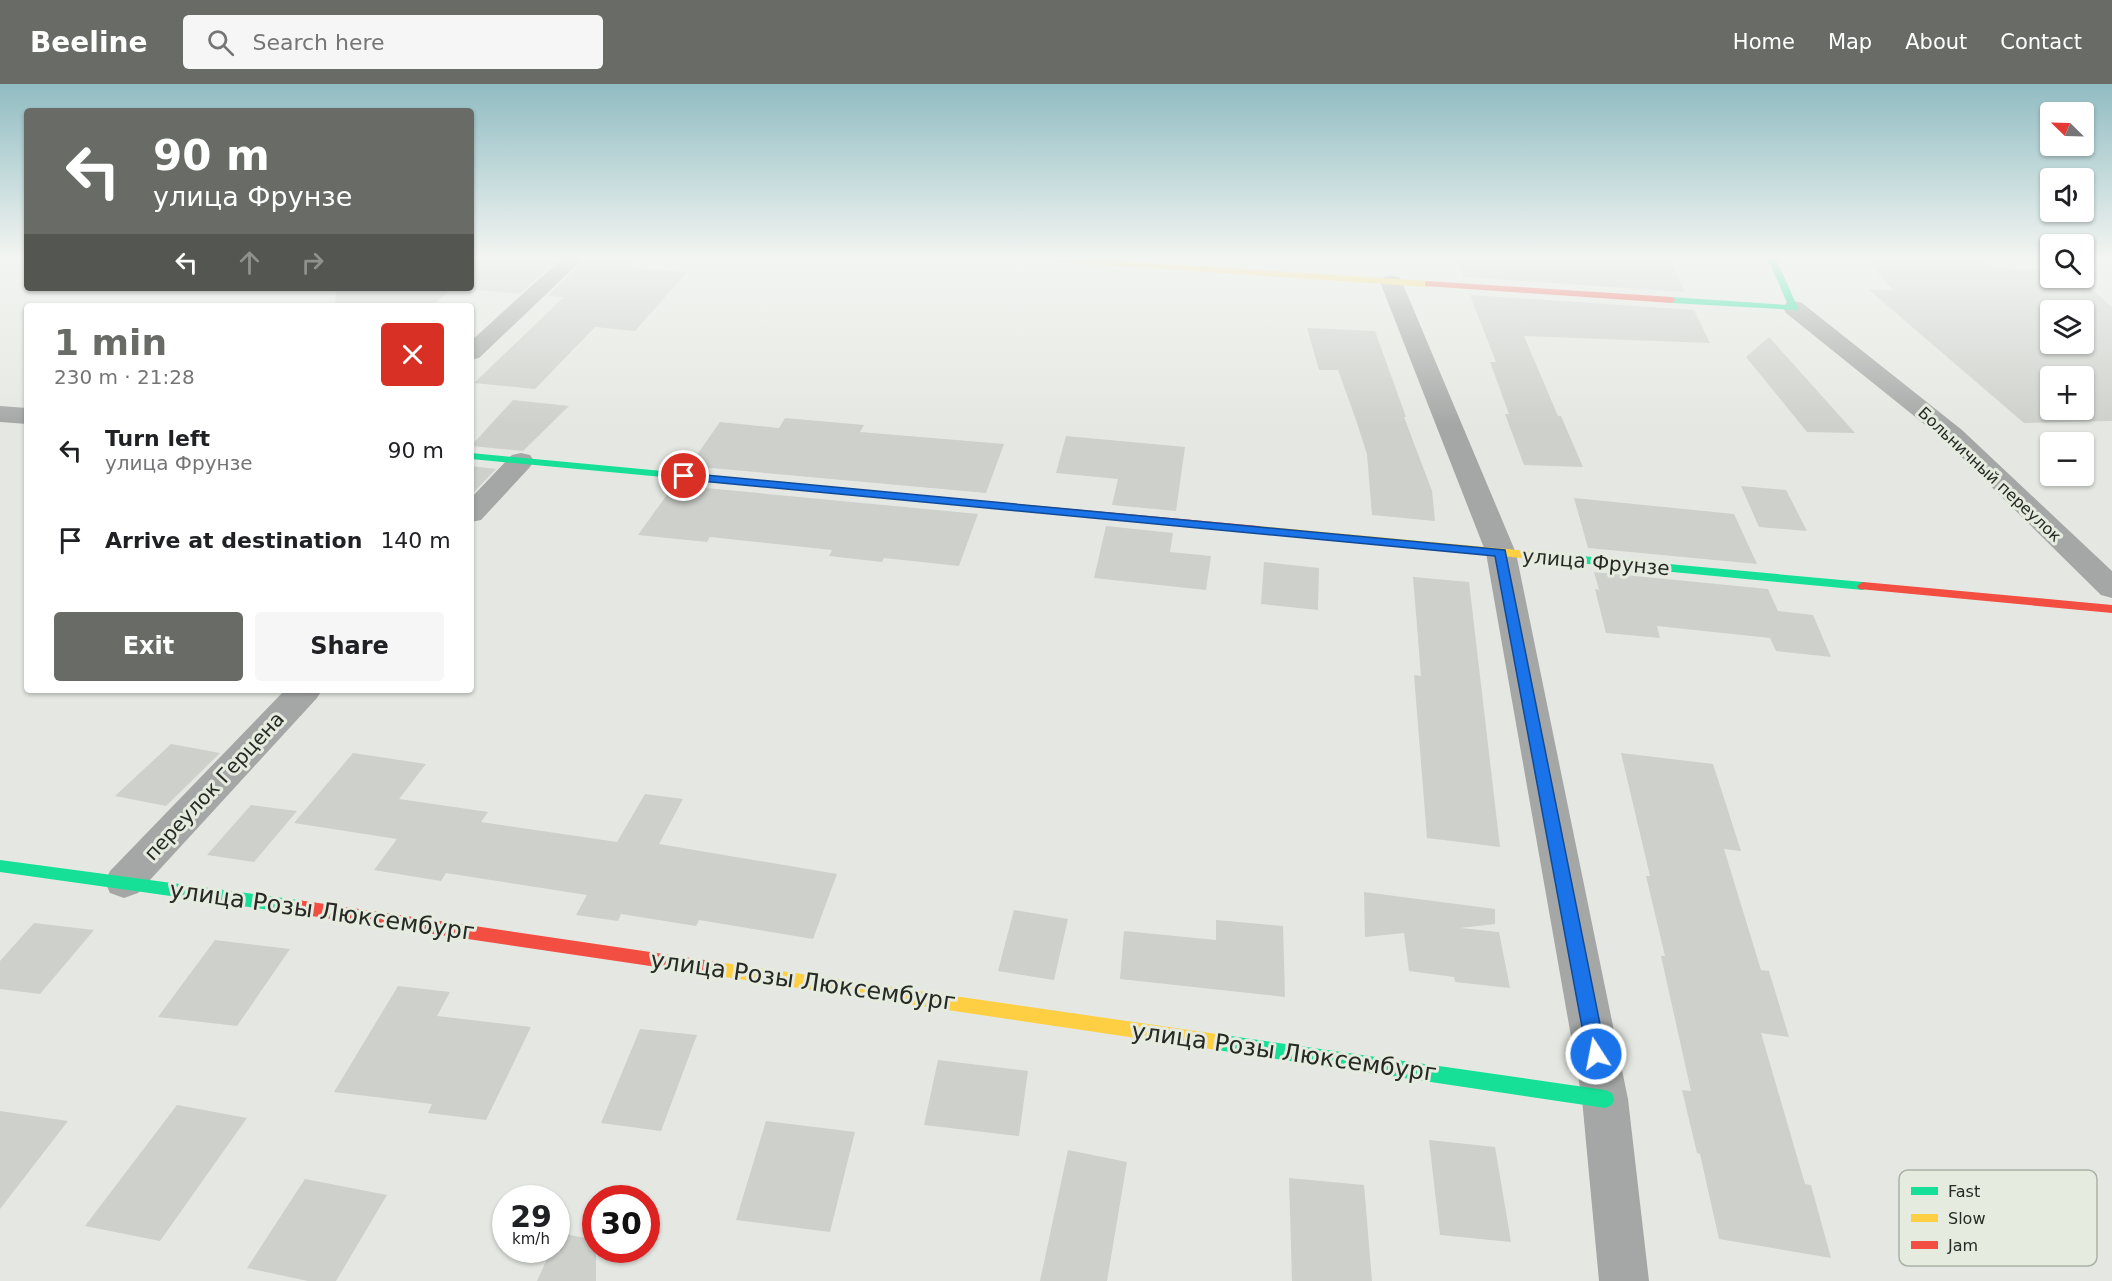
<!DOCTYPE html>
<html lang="en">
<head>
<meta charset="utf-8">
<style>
  :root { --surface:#fff; --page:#f6f6f6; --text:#202124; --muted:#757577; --accent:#696c66 }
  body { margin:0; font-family:"DejaVu Sans",sans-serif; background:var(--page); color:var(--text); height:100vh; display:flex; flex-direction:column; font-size:22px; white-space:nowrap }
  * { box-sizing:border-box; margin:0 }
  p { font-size:20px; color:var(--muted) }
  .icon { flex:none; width:33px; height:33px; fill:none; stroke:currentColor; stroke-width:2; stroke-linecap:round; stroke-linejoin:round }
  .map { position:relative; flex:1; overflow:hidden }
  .drawer { position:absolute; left:24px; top:219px; width:450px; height:390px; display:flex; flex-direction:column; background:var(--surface); border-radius:6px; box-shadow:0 2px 4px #0004 }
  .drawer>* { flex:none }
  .hud { position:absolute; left:24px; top:24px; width:450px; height:183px; border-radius:6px; box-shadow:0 2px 4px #0004; background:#696c66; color:#fff; overflow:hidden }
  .needle { width:39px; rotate:293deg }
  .controls { position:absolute; left:2040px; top:18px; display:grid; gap:12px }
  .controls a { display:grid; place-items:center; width:54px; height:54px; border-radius:6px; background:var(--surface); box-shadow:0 2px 4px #0004; font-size:30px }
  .speed { position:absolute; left:492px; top:1101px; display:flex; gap:12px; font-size:30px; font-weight:700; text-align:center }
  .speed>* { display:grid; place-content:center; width:78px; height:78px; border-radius:50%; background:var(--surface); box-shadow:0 2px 4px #0004; line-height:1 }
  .speed small { font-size:15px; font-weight:400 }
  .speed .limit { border:9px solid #d22; background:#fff; color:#111 }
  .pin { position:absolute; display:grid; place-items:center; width:51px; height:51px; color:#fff; margin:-26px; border:3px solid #fff; border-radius:50%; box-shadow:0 2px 6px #0007 }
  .me { position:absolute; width:66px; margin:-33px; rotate:349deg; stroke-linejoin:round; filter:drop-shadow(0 0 4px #0008) }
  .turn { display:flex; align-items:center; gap:21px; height:126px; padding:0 30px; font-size:27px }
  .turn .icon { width:78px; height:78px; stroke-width:2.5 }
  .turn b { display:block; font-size:42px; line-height:51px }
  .lanes { display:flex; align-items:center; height:57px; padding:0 30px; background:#0003; justify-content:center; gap:30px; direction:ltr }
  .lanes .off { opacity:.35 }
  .round { display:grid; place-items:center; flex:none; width:63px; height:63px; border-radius:6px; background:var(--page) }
  .overview { display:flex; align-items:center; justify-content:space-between; height:102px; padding:0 30px }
  h1 { font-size:36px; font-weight:700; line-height:45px; color:var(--accent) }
  .primary-button { display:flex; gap:12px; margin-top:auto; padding:12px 30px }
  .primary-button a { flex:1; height:69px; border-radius:6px; background:var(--accent); color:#fff; font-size:24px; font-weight:700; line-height:69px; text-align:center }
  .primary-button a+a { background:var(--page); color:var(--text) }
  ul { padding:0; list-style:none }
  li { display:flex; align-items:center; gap:18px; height:90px; padding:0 30px }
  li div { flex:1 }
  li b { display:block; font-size:22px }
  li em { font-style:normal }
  header { display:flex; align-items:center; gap:36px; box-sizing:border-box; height:84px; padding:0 30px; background:var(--accent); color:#fff }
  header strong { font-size:28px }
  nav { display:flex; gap:33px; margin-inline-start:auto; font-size:21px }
  .search { width:420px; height:54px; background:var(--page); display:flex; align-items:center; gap:15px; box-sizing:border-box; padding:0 21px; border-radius:6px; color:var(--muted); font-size:22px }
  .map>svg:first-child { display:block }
</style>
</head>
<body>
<header>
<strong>Beeline</strong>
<div class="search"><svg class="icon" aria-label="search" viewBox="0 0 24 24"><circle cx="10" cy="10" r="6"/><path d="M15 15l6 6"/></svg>Search here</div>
<nav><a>Home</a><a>Map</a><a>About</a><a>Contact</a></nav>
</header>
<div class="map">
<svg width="2112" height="1197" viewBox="0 0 2112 1197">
  <rect width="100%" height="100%" fill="#e5e8e2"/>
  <!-- building -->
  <path fill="#cdd0cb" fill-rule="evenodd" d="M 471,175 L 558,175 L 520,210 L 453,204 L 432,222 L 335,222 L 336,204 L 471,204 Z
    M 585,175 L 640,175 L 631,184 L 687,188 L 635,247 L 595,243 L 535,305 L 474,299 L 564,213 L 548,212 Z
    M 1457,175 L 1670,176 L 1685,208 L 1464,193 Z
    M 1866,175 L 1986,176 L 1995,184 L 2050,187 L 2050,194 L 2078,194 L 2112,223 L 2112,337 L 2024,339 L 1868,205 L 1894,207 ZM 2050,226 L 2084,226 L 2084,260 L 2050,260 ZM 2050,292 L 2084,292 L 2084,326 L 2050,326 Z
    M 1470,211 L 1694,226 L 1710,259 L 1524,252 L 1558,332 L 1561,332 L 1583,383 L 1524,381 L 1505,330 L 1509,330 L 1490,278 L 1496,278 Z
    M 1307,244 L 1375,247 L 1406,333 L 1404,333 L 1432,407 L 1435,437 L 1372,431 L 1367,370 L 1355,333 L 1338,286 L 1319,286 Z
    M 1769,253 L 1855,349 L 1807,348 L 1746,273 Z
    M 513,316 L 569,322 L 523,367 L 471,362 Z
    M 785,334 L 864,341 L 860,348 L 1004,360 L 986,409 L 689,382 L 720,338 L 779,344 Z
    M 1066,352 L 1185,363 L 1176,427 L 1112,421 L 1118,395 L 1056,389 Z
    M 471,382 L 496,385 L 471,411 Z
    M 674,401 L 978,430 L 959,482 L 884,474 L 882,478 L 829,472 L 832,466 L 710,453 L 707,458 L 638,451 Z
    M 1741,402 L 1786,406 L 1807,447 L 1759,443 Z
    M 1574,414 L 1734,430 L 1757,480 L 1588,464 Z
    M 1106,442 L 1173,449 L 1170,468 L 1211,472 L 1206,506 L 1094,494 Z
    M 1264,478 L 1319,484 L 1318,526 L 1261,520 Z
    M 1594,488 L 1768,505 L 1778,527 L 1813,531 L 1831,573 L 1776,567 L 1770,554 L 1657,542 L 1660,554 L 1606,549 L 1595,505 L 1599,506 Z
    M 1413,493 L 1469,498 L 1500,763 L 1427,754 L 1414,591 L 1421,592 Z
    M 171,660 L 220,669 L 166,722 L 115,712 Z
    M 353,669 L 426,680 L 399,715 L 488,728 L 481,738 L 617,758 L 645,710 L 683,715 L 659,760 L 837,790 L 813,855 L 699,836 L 696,842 L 621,830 L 618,837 L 576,831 L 587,811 L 446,789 L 441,797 L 374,786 L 397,755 L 294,739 Z
    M 1621,669 L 1713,680 L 1741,767 L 1724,765 L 1761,886 L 1769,887 L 1789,953 L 1761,949 L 1805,1100 L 1811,1101 L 1831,1174 L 1719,1155 L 1700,1070 L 1697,1069 L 1682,1006 L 1691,1007 L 1661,872 L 1665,872 L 1646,792 L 1650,792 Z
    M 251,721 L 297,727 L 254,778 L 207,771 Z
    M 1364,808 L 1495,825 L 1495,840 L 1460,844 L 1499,848 L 1510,904 L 1455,898 L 1454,893 L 1409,887 L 1404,849 L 1365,853 Z
    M 1014,826 L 1068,835 L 1054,896 L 998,887 Z
    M 1216,836 L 1283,842 L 1285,913 L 1120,895 L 1124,847 L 1216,856 Z
    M 34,839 L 94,846 L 40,910 L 0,905 L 0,877 Z
    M 215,856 L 290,865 L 237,942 L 158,933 Z
    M 398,902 L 450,908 L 437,932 L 531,943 L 486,1036 L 428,1029 L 432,1020 L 334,1008 Z
    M 640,945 L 697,951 L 661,1047 L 601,1039 Z
    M 938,976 L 1028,987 L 1019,1052 L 924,1041 Z
    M 177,1021 L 247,1034 L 160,1157 L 85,1142 Z
    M 0,1027 L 68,1037 L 0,1125 Z
    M 766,1037 L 855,1048 L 830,1148 L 736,1136 Z
    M 1429,1056 L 1495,1063 L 1511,1158 L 1440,1151 Z
    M 1068,1066 L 1127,1078 L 1107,1197 L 1040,1197 Z
    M 1289,1094 L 1364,1101 L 1372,1197 L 1292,1197 Z
    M 305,1095 L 387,1111 L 336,1197 L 308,1197 L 247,1184 Z
    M 559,1149 L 596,1156 L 596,1197 L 537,1197 L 551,1166 L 556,1166 Z"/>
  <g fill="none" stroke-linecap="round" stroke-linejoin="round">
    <!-- street -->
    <path fill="#a5a7a6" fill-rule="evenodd" d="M 561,175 L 583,175 L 479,274 L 471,276 L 471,257 Z
      M 1391,192 L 1399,193 L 1402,198 L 1516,469 L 1628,1015 L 1649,1197 L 1599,1197 L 1582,1015 L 1486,469 L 1380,198 L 1383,193 Z
      M 1794,217 L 1802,219 L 1962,346 L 2112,487 L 2112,514 L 2101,511 L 1944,356 L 1786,229 L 1783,224 L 1786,219 Z
      M 0,322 L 27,324 L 27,340 L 0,338 Z
      M 521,369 L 530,371 L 534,377 L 530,383 L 481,436 L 471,438 L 471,414 L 512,371 Z
      M 285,606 L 322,606 L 317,614 L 138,809 L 124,814 L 110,809 L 105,798 L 110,787 Z"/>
    <!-- fast -->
    <path fill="#16e098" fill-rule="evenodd" d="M 1768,175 L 1776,175 L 1798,224 L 1797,226 L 1672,219 L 1668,216 L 1672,213 L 1788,221 Z
      M 471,369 L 951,414 L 957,417 L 951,420 L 471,375 Z
      M 1571,471 L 1863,498 L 1869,502 L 1863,506 L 1567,478 L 1565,475 L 1567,472 Z
      M 0,776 L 298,816 L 304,818 L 306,823 L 304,828 L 298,830 L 0,788 Z
      M 1217,950 L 1605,1006 L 1612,1009 L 1614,1015 L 1612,1021 L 1605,1024 L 1217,966 L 1211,964 L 1208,958 L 1211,952 Z"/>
    <!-- slow -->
    <path fill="#ffcf43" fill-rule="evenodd" d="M 1053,175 L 1091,175 L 1428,197 L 1432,200 L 1428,203 L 1057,178 Z
      M 1259,442 L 1571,471 L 1577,475 L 1571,479 L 1255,447 L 1253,445 L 1255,443 Z
      M 718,878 L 1217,950 L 1223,952 L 1226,958 L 1223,964 L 1217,966 L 718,892 L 712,890 L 710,885 L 712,880 Z"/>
    <!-- jam -->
    <path fill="#f24e42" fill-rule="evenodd" d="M 1428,197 L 1672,213 L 1676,216 L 1672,219 L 1425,202 L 1425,198 Z
      M 951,414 L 1259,442 L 1265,445 L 1259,448 L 947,419 L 947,415 Z
      M 1863,498 L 2112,521 L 2112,529 L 1859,505 L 1857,502 Z
      M 298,816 L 718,878 L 724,880 L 726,885 L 724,890 L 718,892 L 298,830 L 292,828 L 290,823 L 292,818 Z"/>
  </g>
  <!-- sky -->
  <linearGradient id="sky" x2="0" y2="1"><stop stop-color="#90bcc2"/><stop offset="0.51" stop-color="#f3f5f2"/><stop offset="1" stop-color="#f3f5f2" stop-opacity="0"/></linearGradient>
  <rect width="2112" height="342" fill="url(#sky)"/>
  <!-- route -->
  <path fill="#1a73e8" stroke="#114b97" stroke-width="1.5" d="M 684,389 L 1505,466 L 1606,970 L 1603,976 L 1596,978 L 1590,976 L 1587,970 L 1495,472 L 680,395 L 680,390 Z"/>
  <g text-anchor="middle" stroke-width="6" stroke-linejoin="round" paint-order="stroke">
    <!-- far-street labels -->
    <g font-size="16" fill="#262924" stroke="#e5ebdf">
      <text transform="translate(1990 390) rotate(43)" y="6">Больничный переулок</text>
    </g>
    <!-- street labels -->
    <g font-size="20" fill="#262924" stroke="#e5ebdf">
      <text transform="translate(1596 478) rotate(5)" y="7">улица Фрунзе</text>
      <text transform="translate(214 702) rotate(-47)" y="7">переулок Герцена</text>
    </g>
    <!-- near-street labels -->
    <g font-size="24" fill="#262924" stroke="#e5ebdf">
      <text transform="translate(322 827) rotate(8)" y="8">улица Розы Люксембург</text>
      <text transform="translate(803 897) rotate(8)" y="8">улица Розы Люксембург</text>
      <text transform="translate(1284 968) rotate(8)" y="8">улица Розы Люксембург</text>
    </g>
  </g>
  <!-- legend -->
  <rect x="1899" y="1086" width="198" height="96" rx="9" fill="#e5ebdf" stroke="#acb1a7" stroke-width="1.5"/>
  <rect x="1911" y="1103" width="27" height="8" fill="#16e098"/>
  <rect x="1911" y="1130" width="27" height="8" fill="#ffcf43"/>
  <rect x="1911" y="1157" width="27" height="8" fill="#f24e42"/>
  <g font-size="16" fill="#262924">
    <text x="1948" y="1113">Fast</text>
    <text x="1948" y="1140">Slow</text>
    <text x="1948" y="1167">Jam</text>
  </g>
</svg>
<div class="controls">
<a><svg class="needle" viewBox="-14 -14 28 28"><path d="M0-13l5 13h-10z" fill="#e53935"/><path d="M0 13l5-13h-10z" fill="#757577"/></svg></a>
<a><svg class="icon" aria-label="sound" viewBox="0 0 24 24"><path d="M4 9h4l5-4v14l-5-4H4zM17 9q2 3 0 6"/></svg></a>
<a><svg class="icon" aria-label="search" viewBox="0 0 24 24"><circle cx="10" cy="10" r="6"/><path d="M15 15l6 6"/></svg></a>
<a><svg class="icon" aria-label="layers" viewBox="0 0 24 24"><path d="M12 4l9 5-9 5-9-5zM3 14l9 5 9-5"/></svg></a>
<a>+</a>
<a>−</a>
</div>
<div class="speed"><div>29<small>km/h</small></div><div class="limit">30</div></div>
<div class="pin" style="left:684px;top:392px;background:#d93025"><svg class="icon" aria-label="arrive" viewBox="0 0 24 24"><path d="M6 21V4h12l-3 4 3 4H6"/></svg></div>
<svg class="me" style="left:1596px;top:970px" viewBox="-20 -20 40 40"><circle r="17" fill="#1a73e8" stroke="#fff" stroke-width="3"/><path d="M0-11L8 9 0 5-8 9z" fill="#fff"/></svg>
<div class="hud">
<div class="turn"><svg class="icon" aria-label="left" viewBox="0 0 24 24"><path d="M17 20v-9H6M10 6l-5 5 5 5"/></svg><div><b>90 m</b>улица Фрунзе</div></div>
<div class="lanes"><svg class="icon" aria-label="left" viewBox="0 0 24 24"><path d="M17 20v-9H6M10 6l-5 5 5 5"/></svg><svg class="icon off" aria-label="ahead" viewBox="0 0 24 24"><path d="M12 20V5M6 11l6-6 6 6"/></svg><svg class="icon off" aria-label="right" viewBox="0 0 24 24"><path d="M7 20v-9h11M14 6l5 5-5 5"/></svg></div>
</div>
<section class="drawer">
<div class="overview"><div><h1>1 min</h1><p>230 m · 21:28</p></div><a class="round" style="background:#d93025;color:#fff"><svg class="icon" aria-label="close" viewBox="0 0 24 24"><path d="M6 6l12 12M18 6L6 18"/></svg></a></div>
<ul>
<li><svg class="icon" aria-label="left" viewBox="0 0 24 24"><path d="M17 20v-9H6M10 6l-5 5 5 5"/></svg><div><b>Turn left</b><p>улица Фрунзе</p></div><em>90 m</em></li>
<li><svg class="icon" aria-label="arrive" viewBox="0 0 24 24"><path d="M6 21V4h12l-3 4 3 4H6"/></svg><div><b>Arrive at destination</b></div><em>140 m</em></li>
</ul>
<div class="primary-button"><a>Exit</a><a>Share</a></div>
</section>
</div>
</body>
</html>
